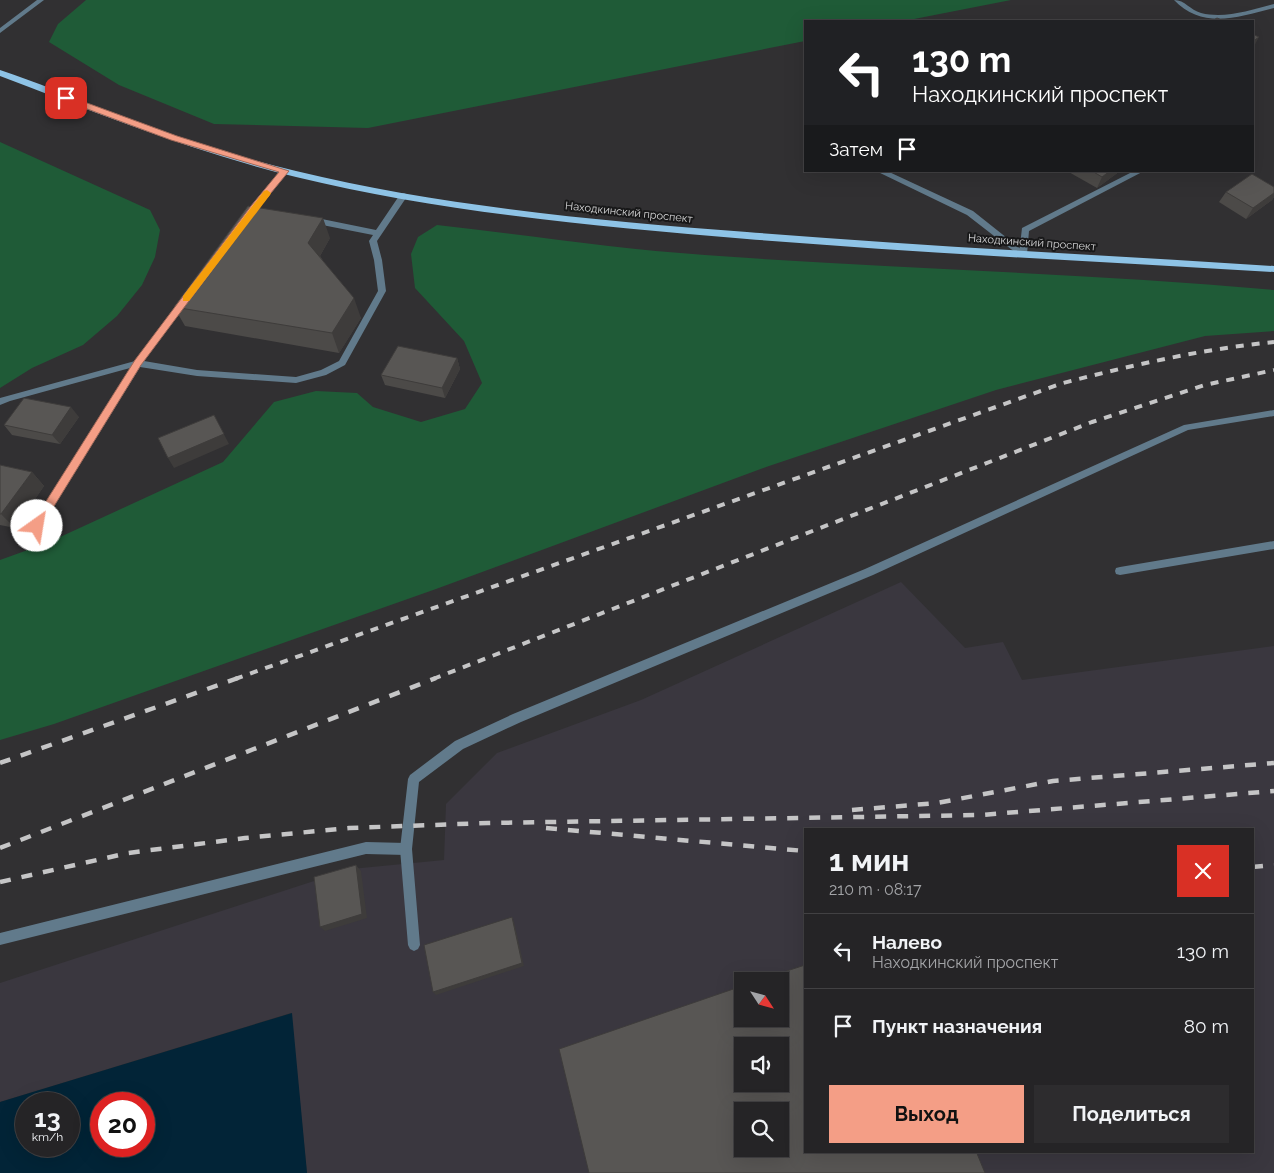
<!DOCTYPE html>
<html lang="ru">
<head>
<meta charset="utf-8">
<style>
  :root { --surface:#252426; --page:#2d2c2e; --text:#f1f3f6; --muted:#a3a4a7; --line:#424143; --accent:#f49e86 }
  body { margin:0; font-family:Raleway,sans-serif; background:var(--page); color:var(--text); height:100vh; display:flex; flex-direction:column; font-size:19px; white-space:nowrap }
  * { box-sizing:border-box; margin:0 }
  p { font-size:16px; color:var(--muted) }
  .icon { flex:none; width:28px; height:28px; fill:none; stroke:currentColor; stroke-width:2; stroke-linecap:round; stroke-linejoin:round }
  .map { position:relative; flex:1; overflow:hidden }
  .side { position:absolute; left:804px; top:828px; width:450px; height:325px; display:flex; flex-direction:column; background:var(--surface); border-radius:0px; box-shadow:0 5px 20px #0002,0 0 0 1px var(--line) }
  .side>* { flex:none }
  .banner { position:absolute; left:804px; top:20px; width:450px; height:152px; border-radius:0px; box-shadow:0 5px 20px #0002,0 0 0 1px var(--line); background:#202124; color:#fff; overflow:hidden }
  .needle { width:32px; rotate:126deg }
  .tools { position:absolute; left:734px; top:972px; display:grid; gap:10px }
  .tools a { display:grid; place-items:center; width:55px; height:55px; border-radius:0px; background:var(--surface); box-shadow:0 5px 20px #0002,0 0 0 1px var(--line); font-size:25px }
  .speed { position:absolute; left:15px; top:1092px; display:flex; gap:10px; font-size:25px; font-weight:700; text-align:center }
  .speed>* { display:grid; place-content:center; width:65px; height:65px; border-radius:50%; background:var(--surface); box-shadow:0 5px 20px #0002,0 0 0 1px var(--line); line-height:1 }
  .speed small { font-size:12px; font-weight:400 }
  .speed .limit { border:8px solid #d22; background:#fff; color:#111 }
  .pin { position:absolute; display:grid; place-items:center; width:42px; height:42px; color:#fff; margin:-21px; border-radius:10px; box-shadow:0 2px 8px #0006 }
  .me { position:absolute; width:55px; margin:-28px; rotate:32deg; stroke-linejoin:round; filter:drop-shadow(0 0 4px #0008) }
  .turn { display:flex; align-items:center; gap:18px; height:105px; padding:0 25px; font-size:22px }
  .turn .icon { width:65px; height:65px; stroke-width:2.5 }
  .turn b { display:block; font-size:35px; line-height:42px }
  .then { display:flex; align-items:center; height:48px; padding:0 25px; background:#0003; gap:10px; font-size:19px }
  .round { display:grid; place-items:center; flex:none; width:52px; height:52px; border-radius:0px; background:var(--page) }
  .overview { display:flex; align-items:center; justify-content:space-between; height:85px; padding:0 25px }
  h1 { font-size:30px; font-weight:700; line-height:38px }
  .primary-button { display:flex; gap:10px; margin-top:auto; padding:10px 25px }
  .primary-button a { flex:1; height:58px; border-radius:0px; background:var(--accent); color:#111; font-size:20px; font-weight:700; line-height:58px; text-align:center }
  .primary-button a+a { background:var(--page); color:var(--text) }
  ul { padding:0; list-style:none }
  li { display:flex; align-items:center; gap:15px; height:75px; padding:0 25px; border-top:1px solid var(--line) }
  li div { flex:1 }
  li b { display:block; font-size:19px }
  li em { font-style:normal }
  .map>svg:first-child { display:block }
</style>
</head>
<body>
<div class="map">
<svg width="1274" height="1173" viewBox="0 0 1274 1173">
  <rect width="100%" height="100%" fill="#313032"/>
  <!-- built -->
  <path fill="#3a373f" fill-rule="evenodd" d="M 901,582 L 965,648 L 1003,642 L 1022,680 L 1274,646 L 1274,1173 L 307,1173 L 291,1013 L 0,1102 L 0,983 L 351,869 L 444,860 L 446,804 L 497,753 L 641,700 ZM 805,829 L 1252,829 L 1252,1151 L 805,1151 ZM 742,981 L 780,981 L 780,1019 L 742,1019 ZM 742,1046 L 780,1046 L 780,1084 L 742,1084 ZM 742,1111 L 780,1111 L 780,1149 L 742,1149 Z"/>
  <!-- green -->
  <path fill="#1f5b37" d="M 86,0 L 1011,0 L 904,21 L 805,21 L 805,41 L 368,128 L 214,124 L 119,85 L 49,42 L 58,24 Z
    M 0,142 L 150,210 L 160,230 L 155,257 L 142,285 L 117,316 L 83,345 L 32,368 L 0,388 Z
    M 437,225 C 526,235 616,249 705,255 C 895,269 1085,273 1274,290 L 1274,331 L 1205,336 L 996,390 L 769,466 L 436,589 L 54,724 L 0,740 L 0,560 L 47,543 L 223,462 L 274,402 L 316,391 L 357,393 L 373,407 L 421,422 L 465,409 L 482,383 L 464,341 L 415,288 L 411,254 L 418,237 Z"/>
  <!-- water -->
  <path fill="#022437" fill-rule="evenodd" d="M 292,1013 L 307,1173 L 0,1173 L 0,1102 ZM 26,1104 L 69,1104 L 69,1146 L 26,1146 ZM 101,1104 L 144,1104 L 144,1146 L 101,1146 Z"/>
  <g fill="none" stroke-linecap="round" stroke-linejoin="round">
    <!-- lane -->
    <path fill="#617a8b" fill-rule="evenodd" d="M 282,169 L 285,169 L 289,171 L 250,218 L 244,218 L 244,214 Z
      M 876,171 L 887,171 L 973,211 L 1027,254 L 1023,257 L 1020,256 L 967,215 Z
      M 401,193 L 404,193 L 408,195 L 377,241 L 382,260 L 386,291 L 345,365 L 326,375 L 296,383 L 197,376 L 140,367 L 40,529 L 34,529 L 32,526 L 34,523 L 130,368 L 10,401 L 0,405 L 0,398 L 135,361 L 182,298 L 185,297 L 189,300 L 188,302 L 144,361 L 197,370 L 296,377 L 321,370 L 339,361 L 378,291 L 374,260 L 369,241 L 373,235 L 312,223 L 308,220 L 312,217 L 376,230 Z
      M 1274,541 L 1274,549 L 1120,575 L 1116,574 L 1115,571 L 1116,568 L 1120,567 Z
      M 366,842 L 406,843 L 410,845 L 412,849 L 410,853 L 406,855 L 366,854 L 0,945 L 0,933 Z"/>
    <!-- street -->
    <path fill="#617a8b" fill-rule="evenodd" d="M 37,0 L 44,0 L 0,33 L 0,28 Z
      M 1174,0 C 1185,0 1190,10 1201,13 C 1225,19 1251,10 1274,4 L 1274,8 C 1239,17 1202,30 1174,0 Z
      M 1134,171 L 1144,171 L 1029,231 L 1027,254 L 1023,257 L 1020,256 L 1019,254 L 1022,228 Z
      M 1274,410 L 1274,416 L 1188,430 L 873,575 L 521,722 L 463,749 L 419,782 L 412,849 L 420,945 L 418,949 L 414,951 L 410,949 L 408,945 L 400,849 L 408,779 L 410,775 L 455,741 L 513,714 L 865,569 L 1184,425 Z"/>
    <!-- primary -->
    <path fill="#8ec3e6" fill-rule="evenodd" d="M 0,70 C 37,82 73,98 110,112 C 171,135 232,156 296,171 C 440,206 599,221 747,232 C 923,246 1098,255 1274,266 L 1274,272 C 1098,262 923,253 747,239 C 599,227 440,212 296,177 C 194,152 97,113 0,76 Z"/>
    <!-- rail-far1 -->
    <path stroke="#c5c5c6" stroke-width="4" stroke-dasharray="8 8" stroke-linecap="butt" d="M 235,679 L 1063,383 C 1133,365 1202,349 1274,342
      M 433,679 L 1092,422 L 1205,385 L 1274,370"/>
    <!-- rail -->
    <path stroke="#c5c5c6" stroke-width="4.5" stroke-dasharray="11 11" stroke-linecap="butt" d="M 0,763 L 238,678
      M 852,810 L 937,803 L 1053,781 L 1274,763
      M 546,828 L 805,851
      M 0,848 L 436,678
      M 1252,867 L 1274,865
      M 0,882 L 128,853 L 245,838 L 349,828 L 488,823 L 981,815 L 1274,791"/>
  </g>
  <!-- wall -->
  <path fill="#4c4a48" d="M 1067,171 L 1120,171 L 1097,188 Z
    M 1274,187 L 1274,197 L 1272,200 L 1246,219 L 1219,202 L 1226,192 Z
    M 330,238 L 320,256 L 361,318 L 339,353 L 185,326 L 174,307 Z
    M 457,358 L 460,369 L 445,398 L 385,385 L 381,375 Z
    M 79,417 L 60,444 L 12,435 L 4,425 Z
    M 0,465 L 32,472 L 44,486 L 15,528 L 0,525 Z"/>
  <!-- shaded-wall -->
  <path fill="#3e3c3b" d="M 1259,37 L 1253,48 L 1252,49 L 1252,42 Z
    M 1110,171 L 1120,171 L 1097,188 L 1102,177 Z
    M 1274,193 L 1274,197 L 1272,200 L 1246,219 L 1253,208 Z
    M 323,218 L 330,238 L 316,263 L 308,243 Z
    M 354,298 L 361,318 L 339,353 L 332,333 Z
    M 457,358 L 460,369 L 445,398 L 442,388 Z
    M 71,407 L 79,417 L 60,444 L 52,435 Z
    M 214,415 L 229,444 L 174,468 L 168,458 Z
    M 32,472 L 44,486 L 15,528 L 1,514 Z
    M 356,865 L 361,871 L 367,918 L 325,931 L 320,927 Z
    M 512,917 L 514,922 L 524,966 L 436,995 L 433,992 Z"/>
  <!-- building -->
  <path fill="#585654" stroke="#3e3c3b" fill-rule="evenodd" d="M 1217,18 L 1224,21 L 1212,21 Z
    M 1252,34 L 1259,37 L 1252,42 Z
    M 1092,171 L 1110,171 L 1102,177 Z
    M 1252,174 L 1274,187 L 1274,193 L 1253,208 L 1226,192 Z
    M 248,206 L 323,218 L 308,243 L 354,298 L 332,333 L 174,307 Z
    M 398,346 L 457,358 L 442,388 L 381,375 Z
    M 24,398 L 71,407 L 52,435 L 4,425 Z
    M 214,415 L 224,434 L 168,458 L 158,438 Z
    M 0,465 L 32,472 L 1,514 L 0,514 Z
    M 356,865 L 362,914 L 320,927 L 314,877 Z
    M 512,917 L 522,963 L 433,992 L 424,945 Z
    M 805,965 L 805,1151 L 976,1151 L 985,1173 L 589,1173 L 559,1049 L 742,986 L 742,1019 L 780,1019 L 780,981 L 756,981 ZM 742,1046 L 780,1046 L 780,1084 L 742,1084 ZM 742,1111 L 780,1111 L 780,1149 L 742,1149 Z"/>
  <!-- route -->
  <path fill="#f49e86" stroke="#9f6757" d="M 63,96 L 68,96 L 177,136 L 289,171 L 257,210 L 141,365 L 40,529 L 33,529 L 31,526 L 33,522 L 135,360 L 251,206 L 279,172 L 171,140 L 63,100 Z"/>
  <!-- slow -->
  <path fill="#f59e0b" d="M 267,190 L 271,193 L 270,195 L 189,301 L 183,301 L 183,296 L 264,191 Z"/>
  <g text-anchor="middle" stroke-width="4" stroke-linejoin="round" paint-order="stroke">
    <!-- far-street labels -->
    <g font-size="11" fill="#d7d7d8" stroke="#181819">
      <text transform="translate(629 212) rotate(6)" y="4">Находкинский проспект</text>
      <text transform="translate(1032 242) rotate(4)" y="4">Находкинский проспект</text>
    </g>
  </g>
</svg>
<div class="tools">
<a><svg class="needle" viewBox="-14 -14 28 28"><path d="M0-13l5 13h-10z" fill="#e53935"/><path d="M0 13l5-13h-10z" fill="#a3a4a7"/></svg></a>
<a><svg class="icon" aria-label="sound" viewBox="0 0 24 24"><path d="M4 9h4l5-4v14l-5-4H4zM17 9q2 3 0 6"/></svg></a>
<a><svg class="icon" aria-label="search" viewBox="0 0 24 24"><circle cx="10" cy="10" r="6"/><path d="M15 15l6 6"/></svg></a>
</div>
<div class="speed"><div>13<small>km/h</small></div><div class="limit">20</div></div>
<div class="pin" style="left:66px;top:98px;background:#d93025"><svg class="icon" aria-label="arrive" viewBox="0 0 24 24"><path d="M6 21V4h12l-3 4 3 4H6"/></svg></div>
<svg class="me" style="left:37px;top:526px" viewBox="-20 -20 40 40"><circle r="19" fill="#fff"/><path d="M0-13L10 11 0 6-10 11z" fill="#f49e86"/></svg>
<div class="banner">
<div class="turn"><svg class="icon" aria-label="left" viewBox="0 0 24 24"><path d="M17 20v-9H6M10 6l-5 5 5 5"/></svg><div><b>130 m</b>Находкинский проспект</div></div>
<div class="then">Затем<svg class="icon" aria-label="arrive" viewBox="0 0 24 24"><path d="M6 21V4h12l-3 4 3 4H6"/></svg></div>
</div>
<section class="side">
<div class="overview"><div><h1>1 мин</h1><p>210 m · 08:17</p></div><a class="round" style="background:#d93025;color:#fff"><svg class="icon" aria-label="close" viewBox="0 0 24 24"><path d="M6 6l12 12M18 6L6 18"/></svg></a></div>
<ul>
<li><svg class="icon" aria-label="left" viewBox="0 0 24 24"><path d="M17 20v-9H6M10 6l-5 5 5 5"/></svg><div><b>Налево</b><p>Находкинский проспект</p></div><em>130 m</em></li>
<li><svg class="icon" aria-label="arrive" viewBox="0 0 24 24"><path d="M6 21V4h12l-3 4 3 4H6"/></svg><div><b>Пункт назначения</b></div><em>80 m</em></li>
</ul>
<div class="primary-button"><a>Выход</a><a>Поделиться</a></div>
</section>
</div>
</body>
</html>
